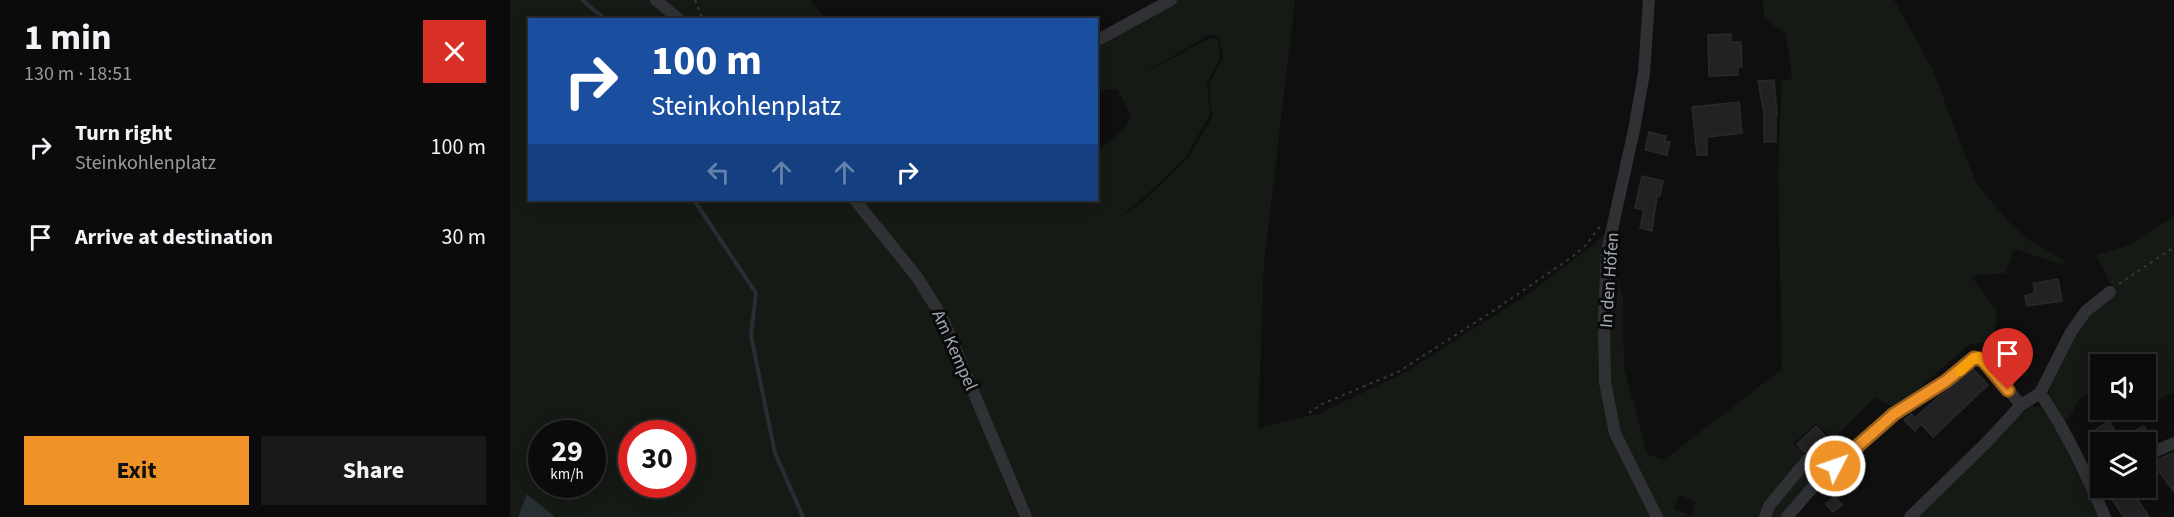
<!DOCTYPE html>
<html lang="en">
<head>
<meta charset="utf-8">
<style>
  :root { --surface:#0b0b0c; --page:#19191a; --text:#f1f3f6; --muted:#9a9b9d; --line:#2b2b2d; --accent:#ef9328 }
  body { margin:0; font-family:"Source Sans 3",sans-serif; background:var(--page); color:var(--text); height:100vh; display:flex; flex-direction:column; font-size:22px; white-space:nowrap }
  * { box-sizing:border-box; margin:0 }
  p { font-size:20px; color:var(--muted) }
  .icon { flex:none; width:33px; height:33px; fill:none; stroke:currentColor; stroke-width:2; stroke-linecap:round; stroke-linejoin:round }
  .map { position:relative; flex:1; overflow:hidden }
  .panel { display:flex; flex-direction:column; background:var(--surface); width:510px }
  .panel>* { flex:none }
  .hud { position:absolute; left:18px; top:18px; width:570px; height:183px; border-radius:0px; box-shadow:0 3px 15px #0003,0 0 0 2px var(--line); background:#1a4fa0; color:#fff; overflow:hidden }
  .tools { position:absolute; left:1580px; top:354px; display:grid; gap:12px }
  .tools a { display:grid; place-items:center; width:66px; height:66px; border-radius:0px; background:var(--surface); box-shadow:0 3px 15px #0003,0 0 0 2px var(--line); font-size:30px }
  .speed { position:absolute; left:18px; top:420px; display:flex; gap:12px; font-size:30px; font-weight:700; text-align:center }
  .speed>* { display:grid; place-content:center; width:78px; height:78px; border-radius:50%; background:var(--surface); box-shadow:0 3px 15px #0003,0 0 0 2px var(--line); line-height:1 }
  .speed small { font-size:15px; font-weight:400 }
  .speed .limit { border:9px solid #d22; background:#fff; color:#111 }
  .pin { position:absolute; display:grid; place-items:center; width:51px; height:51px; color:#fff; margin:-62px -26px; border-radius:50% 50% 50% 0; rotate:-45deg; box-shadow:0 0 6px #0007 }
  .pin .icon { rotate:45deg }
  .me { position:absolute; width:66px; margin:-33px; rotate:49deg; stroke-linejoin:round; filter:drop-shadow(0 0 4px #0008) }
  .turn { display:flex; align-items:center; gap:21px; height:126px; padding:0 24px; font-size:27px }
  .turn .icon { width:78px; height:78px; stroke-width:2.5 }
  .turn b { display:block; font-size:42px; line-height:51px }
  .lanes { display:flex; align-items:center; height:57px; padding:0 24px; background:#0003; justify-content:center; gap:30px; direction:ltr }
  .lanes .off { opacity:.35 }
  .round { display:grid; place-items:center; flex:none; width:63px; height:63px; border-radius:0px; background:var(--page) }
  .headline { display:flex; align-items:center; justify-content:space-between; height:102px; padding:0 24px }
  h1 { font-size:36px; font-weight:700; line-height:45px }
  .primary-button { display:flex; gap:12px; margin-top:auto; padding:12px 24px }
  .primary-button a { flex:1; height:69px; border-radius:0px; background:var(--accent); color:#111; font-size:24px; font-weight:700; line-height:69px; text-align:center }
  .primary-button a+a { background:var(--page); color:var(--text) }
  ul { padding:0; list-style:none }
  li { display:flex; align-items:center; gap:18px; height:90px; padding:0 24px }
  li div { flex:1 }
  li b { display:block; font-size:22px }
  li em { font-style:normal }
  main { display:flex; flex:1; min-height:0 }
  .map>svg:first-child { display:block }
</style>
</head>
<body>
<main>
<section class="panel">
<div class="headline"><div><h1>1 min</h1><p>130 m · 18:51</p></div><a class="round" style="background:#d93025;color:#fff"><svg class="icon" aria-label="close" viewBox="0 0 24 24"><path d="M6 6l12 12M18 6L6 18"/></svg></a></div>
<ul>
<li><svg class="icon" aria-label="right" viewBox="0 0 24 24"><path d="M7 20v-9h11M14 6l5 5-5 5"/></svg><div><b>Turn right</b><p>Steinkohlenplatz</p></div><em>100 m</em></li>
<li><svg class="icon" aria-label="arrive" viewBox="0 0 24 24"><path d="M6 21V4h12l-3 4 3 4H6"/></svg><div><b>Arrive at destination</b></div><em>30 m</em></li>
</ul>
<div class="primary-button"><a>Exit</a><a>Share</a></div>
</section>
<div class="map">
<svg width="1664" height="517" viewBox="0 0 1664 517">
  <rect width="100%" height="100%" fill="#0f0f10"/>
  <!-- green -->
  <path fill="#151a15" fill-rule="evenodd" d="M 0,0 L 300,0 L 317,19 L 20,20 L 20,200 L 342,200 L 419,301 L 446,358 L 508,517 L 0,517 ZM 32,434 L 82,434 L 82,484 L 32,484 ZM 122,434 L 172,434 L 172,484 L 122,484 Z
    M 667,0 L 785,0 L 754,263 L 748,428 L 810,413 L 898,371 L 1018,294 L 1082,246 L 1095,233 L 1104,260 L 1113,299 L 1114,367 L 1137,454 L 1154,460 L 1272,369 L 1268,174 L 1272,80 L 1282,79 L 1276,34 L 1254,18 L 1253,0 L 1384,0 L 1422,68 L 1466,183 L 1499,222 L 1517,239 L 1554,260 L 1554,265 L 1504,249 L 1496,273 L 1461,276 L 1487,311 L 1484,342 L 1460,344 L 1386,409 L 1365,397 L 1323,439 L 1306,423 L 1284,443 L 1309,474 L 1270,517 L 520,517 L 445,336 L 347,200 L 586,200 L 587,150 L 613,131 L 621,115 L 607,89 L 590,90 L 587,88 L 587,44 ZM 700,34 L 709,37 L 713,58 L 699,84 L 702,117 L 678,158 L 630,204 L 607,218 L 629,202 L 675,158 L 700,115 L 697,83 L 710,59 L 708,39 L 700,38 L 634,73 ZM 1169,494 L 1185,502 L 1182,516 L 1164,509 Z
    M 1664,216 L 1664,392 L 1638,405 L 1635,403 L 1635,364 L 1590,364 L 1590,390 L 1572,396 L 1555,424 L 1539,395 L 1539,386 L 1566,332 L 1604,290 L 1586,255 L 1619,245 Z
    M 1522,406 L 1535,408 L 1571,476 L 1589,517 L 1407,517 L 1504,419 Z"/>
  <!-- water -->
  <path fill="#262f33" d="M 17,494 L 45,517 L 8,517 Z"/>
  <g fill="none" stroke-linecap="round" stroke-linejoin="round">
    <!-- stream -->
    <path stroke="#262f33" stroke-width="4" d="M 72,0 L 96,20
      M 184,200 L 246,293 L 241,336 L 265,453 L 293,517"/>
  </g>
  <!-- building -->
  <path fill="#222224" stroke="#29292c" stroke-width="1.5" d="M 1221,34 L 1221,42 L 1231,42 L 1232,67 L 1228,67 L 1228,75 L 1199,76 L 1198,35 Z
    M 1264,80 L 1267,115 L 1266,115 L 1266,142 L 1254,142 L 1254,113 L 1248,81 Z
    M 1229,102 L 1232,133 L 1197,137 L 1197,155 L 1187,155 L 1182,107 Z
    M 1139,132 L 1156,136 L 1155,141 L 1160,142 L 1157,155 L 1135,150 Z
    M 1132,176 L 1153,181 L 1150,196 L 1147,196 L 1142,231 L 1130,228 L 1134,210 L 1125,208 Z
    M 1548,279 L 1552,301 L 1517,306 L 1515,296 L 1525,293 L 1523,283 Z
    M 1463,369 L 1478,385 L 1423,437 L 1411,424 L 1405,431 L 1394,420 L 1401,414 L 1405,418 L 1428,397 L 1441,388 Z
    M 1599,421 L 1608,435 L 1597,442 L 1589,442 L 1582,432 Z
    M 1306,426 L 1329,451 L 1310,468 L 1305,463 L 1306,457 L 1304,453 L 1294,452 L 1287,444 Z
    M 1634,426 L 1644,443 L 1635,447 L 1635,442 L 1621,442 L 1617,435 Z
    M 1662,453 L 1664,456 L 1664,492 L 1642,462 Z
    M 1594,488 L 1620,488 L 1639,517 L 1614,517 Z
    M 1325,496 L 1332,505 L 1323,512 L 1316,504 Z"/>
  <g fill="none" stroke-linecap="round" stroke-linejoin="round">
    <!-- path -->
    <path stroke="#36383c" stroke-width="2" stroke-dasharray="3 4.5" stroke-linecap="butt" d="M 185,0 L 193,20
      M 1609,284 L 1664,247
      M 799,413 L 812,404 L 888,372 L 977,315 L 1062,257 L 1076,245 L 1091,225"/>
    <!-- minor -->
    <path stroke="#303135" stroke-width="12" d="M 146,0 L 170,20
      M 1139,0 L 1134,73 L 1124,130 L 1097,252 L 1094,323 L 1095,382 L 1105,433 L 1147,517
      M 586,41 L 661,0
      M 345,200 L 407,277 L 432,317 L 516,517
      M 1530,393 C 1557,432 1576,474 1595,517
      M 1635,456 L 1664,443
      M 1255,517 L 1259,506 L 1298,459
      M 1277,517 L 1310,479 L 1384,414 L 1436,382 L 1464,358 L 1469,357 L 1473,360 L 1511,405
      M 1400,517 L 1476,443 L 1511,405 L 1530,393 L 1561,332 L 1576,311 L 1600,292"/>
  </g>
  <g fill="none" stroke-linecap="round" stroke-linejoin="round">
    <!-- route casing -->
    <g stroke="#9b601a" stroke-width="15">
      <path id="route" d="M 1325,466 L 1384,414 L 1436,381 L 1464,358 L 1473,360 L 1498,390"/>
    </g>
    <!-- route -->
    <use href="#route" stroke="#ef9328" stroke-width="10"/>
    <!-- slow -->
    <path stroke="#f59e0b" stroke-width="10" d="M 1450,371 L 1464,358 L 1469,357 L 1483,372"/>
  </g>
  <g text-anchor="middle" stroke-width="6" stroke-linejoin="round" paint-order="stroke">
    <!-- street labels -->
    <g font-size="18" fill="#a0a7b1" stroke="#0a0a0b">
      <text transform="translate(1099 280) rotate(-86)" y="6">In den Höfen</text>
      <text transform="translate(445 350) rotate(66)" y="6">Am Kempel</text>
    </g>
  </g>
</svg>
<div class="tools">
<a><svg class="icon" aria-label="sound" viewBox="0 0 24 24"><path d="M4 9h4l5-4v14l-5-4H4zM17 9q2 3 0 6"/></svg></a>
<a><svg class="icon" aria-label="layers" viewBox="0 0 24 24"><path d="M12 4l9 5-9 5-9-5zM3 14l9 5 9-5"/></svg></a>
</div>
<div class="speed"><div>29<small>km/h</small></div><div class="limit">30</div></div>
<div class="pin" style="left:1498px;top:390px;background:#d93025"><svg class="icon" aria-label="arrive" viewBox="0 0 24 24"><path d="M6 21V4h12l-3 4 3 4H6"/></svg></div>
<svg class="me" style="left:1325px;top:466px" viewBox="-20 -20 40 40"><circle r="17" fill="#ef9328" stroke="#fff" stroke-width="3"/><path d="M0-11L8 9 0 5-8 9z" fill="#fff"/></svg>
<div class="hud">
<div class="turn"><svg class="icon" aria-label="right" viewBox="0 0 24 24"><path d="M7 20v-9h11M14 6l5 5-5 5"/></svg><div><b>100 m</b>Steinkohlenplatz</div></div>
<div class="lanes"><svg class="icon off" aria-label="left" viewBox="0 0 24 24"><path d="M17 20v-9H6M10 6l-5 5 5 5"/></svg><svg class="icon off" aria-label="ahead" viewBox="0 0 24 24"><path d="M12 20V5M6 11l6-6 6 6"/></svg><svg class="icon off" aria-label="ahead" viewBox="0 0 24 24"><path d="M12 20V5M6 11l6-6 6 6"/></svg><svg class="icon" aria-label="right" viewBox="0 0 24 24"><path d="M7 20v-9h11M14 6l5 5-5 5"/></svg></div>
</div>
</div>
</main>
</body>
</html>
